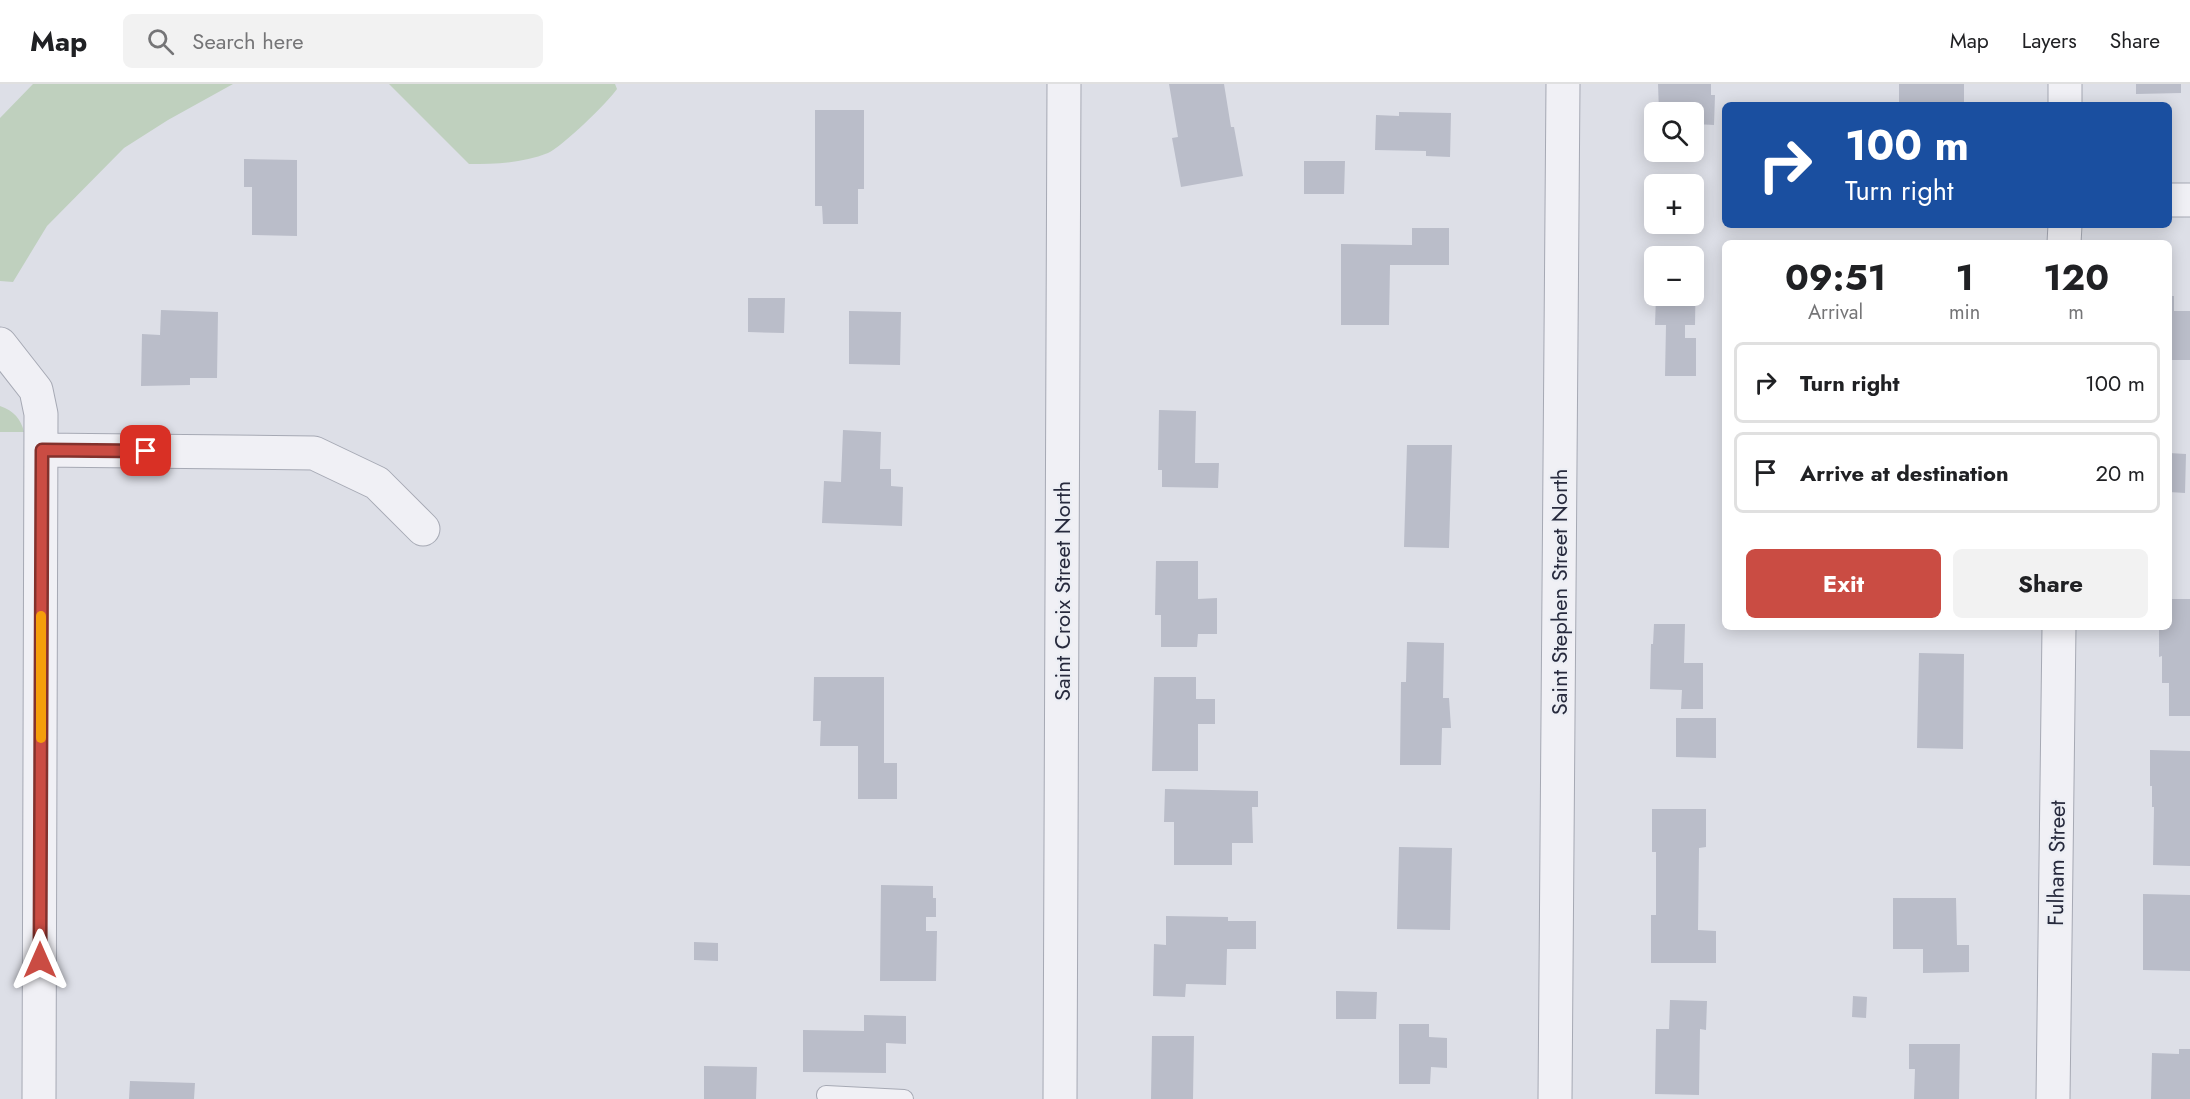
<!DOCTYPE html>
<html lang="en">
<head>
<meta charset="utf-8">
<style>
  :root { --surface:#fff; --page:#f2f2f2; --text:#202124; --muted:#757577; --line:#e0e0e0; --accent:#ca4c43 }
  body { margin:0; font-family:Jost,sans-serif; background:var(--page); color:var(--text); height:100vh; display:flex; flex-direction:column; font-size:22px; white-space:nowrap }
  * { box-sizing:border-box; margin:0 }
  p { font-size:20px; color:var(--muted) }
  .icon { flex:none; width:33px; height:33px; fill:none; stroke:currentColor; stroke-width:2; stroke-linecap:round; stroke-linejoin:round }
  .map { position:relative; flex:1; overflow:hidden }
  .details { position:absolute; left:1722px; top:156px; width:450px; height:390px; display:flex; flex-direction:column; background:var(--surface); border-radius:9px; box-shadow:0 3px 15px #0003 }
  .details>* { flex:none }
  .guide { position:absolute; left:1722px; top:18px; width:450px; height:126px; border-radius:9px; box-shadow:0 3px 15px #0003; background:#1a4fa0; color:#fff; overflow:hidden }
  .controls { position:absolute; left:1644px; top:18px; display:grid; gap:12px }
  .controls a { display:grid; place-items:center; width:60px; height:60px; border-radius:9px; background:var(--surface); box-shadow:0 3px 15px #0003; font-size:30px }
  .pin { position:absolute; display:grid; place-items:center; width:51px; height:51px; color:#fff; margin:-26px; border-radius:12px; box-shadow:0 3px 9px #0006 }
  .me { position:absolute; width:66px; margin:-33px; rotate:0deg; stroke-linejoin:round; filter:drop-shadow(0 0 4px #0008) }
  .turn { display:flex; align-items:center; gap:21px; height:126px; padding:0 24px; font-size:27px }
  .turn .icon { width:78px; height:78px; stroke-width:2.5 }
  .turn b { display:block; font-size:42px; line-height:51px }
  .eta { display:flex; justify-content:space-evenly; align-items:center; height:102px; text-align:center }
  .eta b { font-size:36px; font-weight:700; line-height:42px }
  .primary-button { display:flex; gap:12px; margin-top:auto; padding:12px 24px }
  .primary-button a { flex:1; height:69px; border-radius:9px; background:var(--accent); color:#fff; font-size:24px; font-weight:700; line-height:69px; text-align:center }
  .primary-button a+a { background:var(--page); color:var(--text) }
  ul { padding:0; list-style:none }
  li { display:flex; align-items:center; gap:18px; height:81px; margin:0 12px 9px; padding:0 12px; border:3px solid var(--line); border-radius:9px }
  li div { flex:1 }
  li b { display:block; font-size:22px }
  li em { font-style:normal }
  header { display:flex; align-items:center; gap:36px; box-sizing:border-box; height:84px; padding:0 30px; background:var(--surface); border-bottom:2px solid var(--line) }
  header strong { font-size:28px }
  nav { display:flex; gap:33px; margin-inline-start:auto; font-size:21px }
  .search { width:420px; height:54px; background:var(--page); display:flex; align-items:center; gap:15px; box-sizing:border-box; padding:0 21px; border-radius:9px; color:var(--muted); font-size:22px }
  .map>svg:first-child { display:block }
</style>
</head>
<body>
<header>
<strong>Map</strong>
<div class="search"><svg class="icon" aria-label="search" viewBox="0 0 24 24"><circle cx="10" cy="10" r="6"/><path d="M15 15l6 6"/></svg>Search here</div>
<nav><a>Map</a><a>Layers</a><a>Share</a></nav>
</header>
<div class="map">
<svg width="2190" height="1015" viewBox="0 0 2190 1015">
  <rect width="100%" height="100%" fill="#dddfe7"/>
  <!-- green -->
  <path fill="#bfd0be" d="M 33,0 L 233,0 L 168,36 L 124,64 L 47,142 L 13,198 L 0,197 L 0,34 Z
    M 389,0 L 615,0 L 617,5 C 608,18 562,63 548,69 C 523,79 496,80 469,80 Z
    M 0,322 C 14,327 21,335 24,348 L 0,348 Z"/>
  <!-- building -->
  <path fill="#babdc9" d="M 1169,0 L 1224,0 L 1231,43 L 1234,43 L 1243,92 L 1181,103 L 1172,54 L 1178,53 Z
    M 1658,0 L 1711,0 L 1711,11 L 1715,11 L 1714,41 L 1695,40 L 1694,28 L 1659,28 Z
    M 1899,0 L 1964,0 L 1964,21 L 1899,21 Z
    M 2136,0 L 2181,0 L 2181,9 L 2136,10 Z
    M 815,26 L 864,26 L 864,105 L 858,105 L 858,140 L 823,140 L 822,122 L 815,122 Z
    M 1399,28 L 1451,29 L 1450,73 L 1426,72 L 1426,67 L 1375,66 L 1376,31 L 1399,32 Z
    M 244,75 L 297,76 L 297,152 L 252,151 L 252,103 L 244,103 Z
    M 1304,77 L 1345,77 L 1344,110 L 1304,110 Z
    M 1412,144 L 1449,144 L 1449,181 L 1390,181 L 1389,241 L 1341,241 L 1341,160 L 1412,161 Z
    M 1694,181 L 1696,181 L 1695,241 L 1685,241 L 1685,254 L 1696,254 L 1696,292 L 1665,292 L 1666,241 L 1655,241 L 1656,212 L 1694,212 Z
    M 2169,212 L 2174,212 L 2174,227 L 2190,227 L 2190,276 L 2169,276 Z
    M 748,214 L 785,214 L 784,249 L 748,248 Z
    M 161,226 L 218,228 L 217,294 L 190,294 L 190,301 L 141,302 L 142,250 L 160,251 Z
    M 849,227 L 901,228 L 900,281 L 849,280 Z
    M 1159,326 L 1196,327 L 1195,379 L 1219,379 L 1218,404 L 1162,403 L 1162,386 L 1158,386 Z
    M 843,346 L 881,348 L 880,385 L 891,385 L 891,402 L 903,403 L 902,442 L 822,439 L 824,397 L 841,398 Z
    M 1407,361 L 1452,361 L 1449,464 L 1404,463 Z
    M 2169,369 L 2186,370 L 2185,409 L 2169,408 Z
    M 1156,477 L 1198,477 L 1198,515 L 1217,514 L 1217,550 L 1198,550 L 1197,563 L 1161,563 L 1161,531 L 1155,531 Z
    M 2169,515 L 2190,515 L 2190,632 L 2169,632 L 2169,599 L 2162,599 L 2162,572 L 2159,573 L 2159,543 L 2169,543 Z
    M 1654,540 L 1685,540 L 1684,579 L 1703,579 L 1703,625 L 1681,625 L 1682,606 L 1650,605 L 1651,560 L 1653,560 Z
    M 1407,558 L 1444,559 L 1443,614 L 1449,614 L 1451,644 L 1442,644 L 1441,681 L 1400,681 L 1401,598 L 1406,598 Z
    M 1919,569 L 1964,570 L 1963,665 L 1917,664 Z
    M 814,593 L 884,593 L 884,679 L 897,679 L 897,715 L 858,715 L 858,662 L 820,662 L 821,637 L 813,637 Z
    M 1154,593 L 1196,593 L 1196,615 L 1215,615 L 1215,640 L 1198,640 L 1198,687 L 1152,687 Z
    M 1676,634 L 1716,634 L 1716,674 L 1676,673 Z
    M 2150,666 L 2190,667 L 2190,782 L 2153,781 L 2154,723 L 2152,723 L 2152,702 L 2150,702 Z
    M 1165,705 L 1258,707 L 1258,723 L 1252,723 L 1253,759 L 1232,759 L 1232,781 L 1174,781 L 1174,738 L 1164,738 Z
    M 1652,725 L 1706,725 L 1706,763 L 1699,764 L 1698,846 L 1716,847 L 1716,879 L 1651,879 L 1651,831 L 1656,831 L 1656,768 L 1652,768 Z
    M 1399,763 L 1452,764 L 1450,846 L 1397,845 Z
    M 881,801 L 933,802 L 933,814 L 936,814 L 936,833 L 926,833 L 926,847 L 937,847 L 936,897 L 880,897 Z
    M 2143,810 L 2190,811 L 2190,887 L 2143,886 Z
    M 1893,814 L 1956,814 L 1957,861 L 1969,861 L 1969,888 L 1923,889 L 1923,865 L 1893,865 Z
    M 1166,832 L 1228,833 L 1228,837 L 1256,837 L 1256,865 L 1227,865 L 1226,901 L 1186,900 L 1185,913 L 1153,912 L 1154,860 L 1166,861 Z
    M 694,858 L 718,859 L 718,877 L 694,876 Z
    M 1336,907 L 1377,908 L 1376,935 L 1336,935 Z
    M 1853,912 L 1867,913 L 1866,934 L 1852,933 Z
    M 1670,916 L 1707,917 L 1706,946 L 1700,945 L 1699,1011 L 1655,1010 L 1656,945 L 1669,945 Z
    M 864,931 L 906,932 L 906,960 L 886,959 L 886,989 L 803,988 L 803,946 L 864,947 Z
    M 1399,940 L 1429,940 L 1429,953 L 1447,954 L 1447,984 L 1431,983 L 1430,1000 L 1399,1000 Z
    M 1152,952 L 1194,952 L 1193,1015 L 1151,1015 Z
    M 1909,960 L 1960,960 L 1959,1015 L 1914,1015 L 1915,985 L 1909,985 Z
    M 2179,965 L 2190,965 L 2190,1015 L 2151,1015 L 2152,969 L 2179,970 Z
    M 704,982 L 757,983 L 756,1015 L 704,1015 Z
    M 130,997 L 195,999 L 194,1015 L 129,1015 Z"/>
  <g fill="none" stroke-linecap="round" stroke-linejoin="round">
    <!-- lane casing -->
    <g stroke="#a6a9b4" stroke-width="20">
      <path id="lane" d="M 826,1011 L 904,1015"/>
    </g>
    <!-- street casing -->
    <g stroke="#a6a9b4" stroke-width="35">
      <path id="street" d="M 2065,21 L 2065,0
        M 2169,116 L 2190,116
        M 2064,159 L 2065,141
        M 0,260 L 36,306 L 41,330 L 39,1015
        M 42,366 L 314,369 L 377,399 L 423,445
        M 1060,1015 L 1064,0
        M 1555,1015 L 1563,0
        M 2053,1015 L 2059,543"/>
    </g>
    <!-- lane -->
    <use href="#lane" stroke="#f0f0f5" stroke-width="18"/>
    <!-- street -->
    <use href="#street" stroke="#f0f0f5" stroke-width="33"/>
  </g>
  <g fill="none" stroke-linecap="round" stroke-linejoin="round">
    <!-- route casing -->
    <g stroke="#83312c" stroke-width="15">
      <path id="route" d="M 40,876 L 42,366 L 146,367"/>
    </g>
    <!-- route -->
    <use href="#route" stroke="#ca4c43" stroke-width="10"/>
    <!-- slow -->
    <path stroke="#f59e0b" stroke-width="10" d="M 41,654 L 41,532"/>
  </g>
  <g text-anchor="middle" stroke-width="4.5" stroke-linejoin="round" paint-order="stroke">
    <!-- street labels -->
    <g font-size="22" fill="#272a3d" stroke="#eceef4">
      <text transform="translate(1062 507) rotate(-90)" y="8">Saint Croix Street North</text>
      <text transform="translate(1559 508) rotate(-90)" y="8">Saint Stephen Street North</text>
      <text transform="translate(2056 779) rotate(-89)" y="8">Fulham Street</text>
    </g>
  </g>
</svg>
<div class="controls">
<a><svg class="icon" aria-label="search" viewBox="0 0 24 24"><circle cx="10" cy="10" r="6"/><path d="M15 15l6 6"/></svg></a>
<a>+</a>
<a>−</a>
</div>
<div class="pin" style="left:146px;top:367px;background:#d93025"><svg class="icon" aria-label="arrive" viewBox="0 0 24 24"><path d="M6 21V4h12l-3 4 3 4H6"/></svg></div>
<svg class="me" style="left:40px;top:876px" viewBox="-20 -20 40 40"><path d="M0-17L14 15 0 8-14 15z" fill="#ca4c43" stroke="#fff" stroke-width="4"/></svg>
<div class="guide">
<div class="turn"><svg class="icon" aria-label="right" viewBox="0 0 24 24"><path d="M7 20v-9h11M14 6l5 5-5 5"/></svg><div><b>100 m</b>Turn right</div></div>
</div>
<section class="details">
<div class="eta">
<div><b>09:51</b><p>Arrival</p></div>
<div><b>1</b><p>min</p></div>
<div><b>120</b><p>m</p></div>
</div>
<ul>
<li><svg class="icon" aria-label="right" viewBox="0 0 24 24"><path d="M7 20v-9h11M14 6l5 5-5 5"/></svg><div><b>Turn right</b></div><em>100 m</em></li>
<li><svg class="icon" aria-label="arrive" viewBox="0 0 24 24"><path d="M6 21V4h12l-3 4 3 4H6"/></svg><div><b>Arrive at destination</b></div><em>20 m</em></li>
</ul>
<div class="primary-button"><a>Exit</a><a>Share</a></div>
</section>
</div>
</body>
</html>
